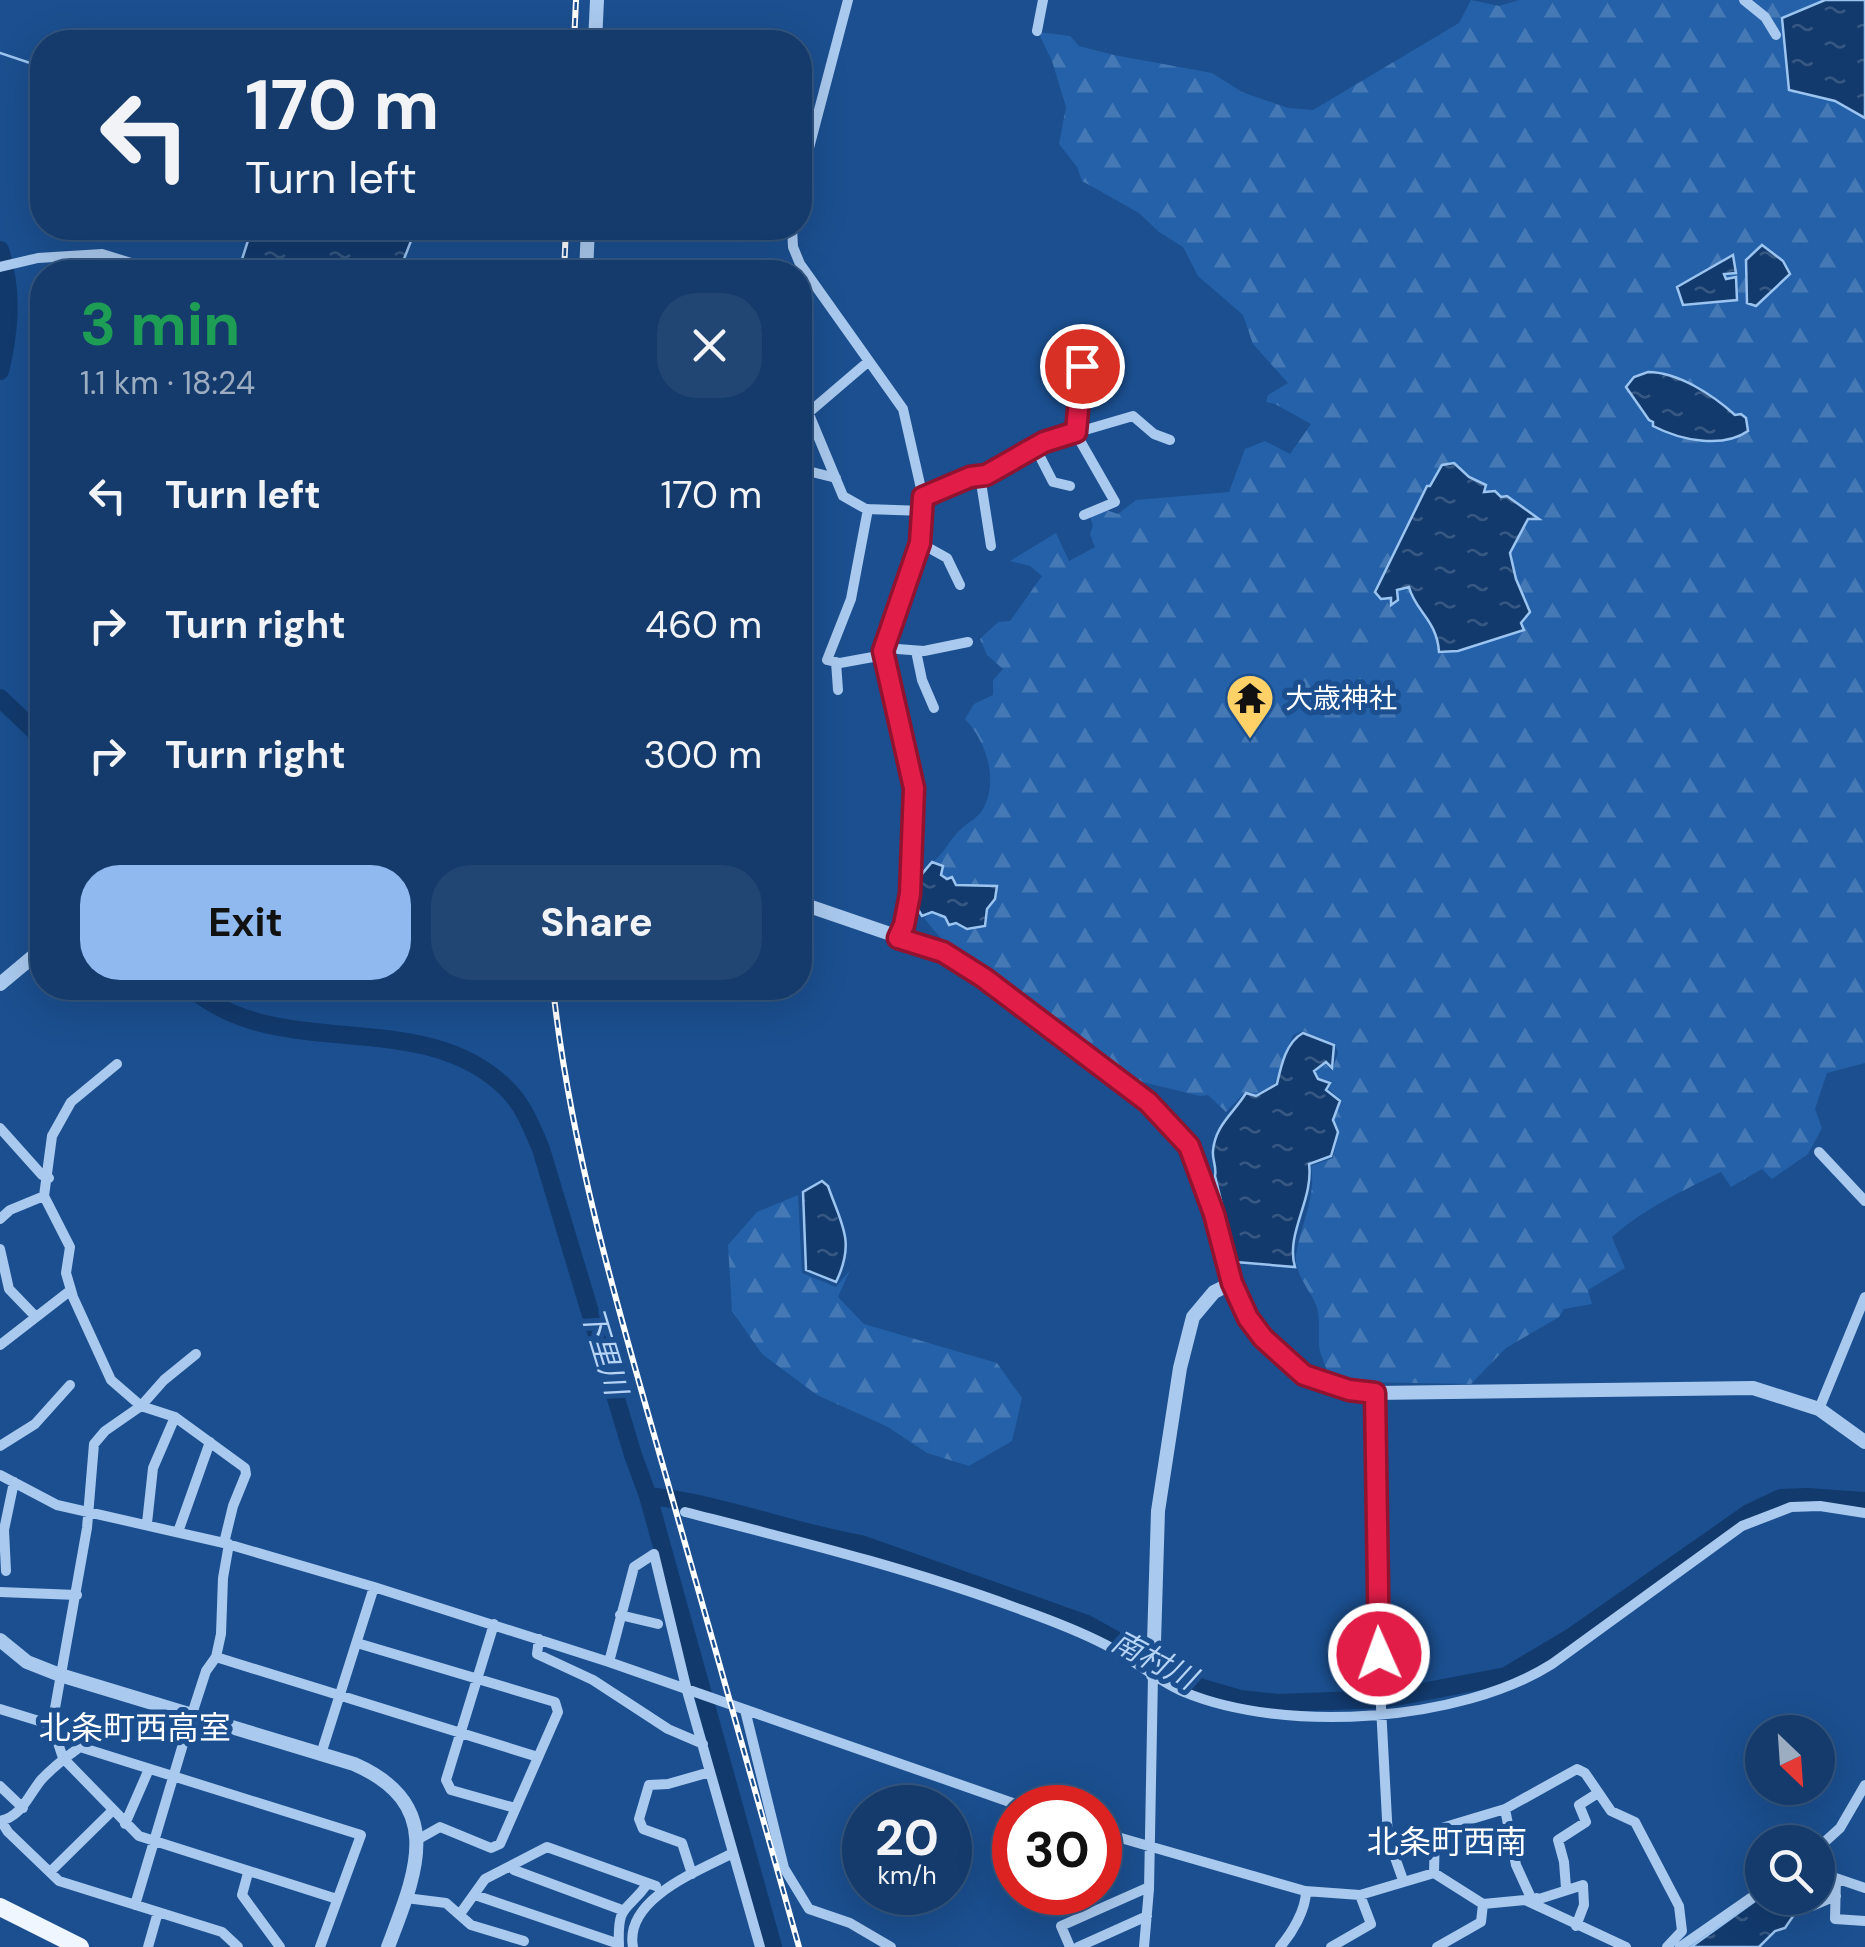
<!DOCTYPE html>
<html lang="en">
<head>
<meta charset="utf-8">
<style>
  :root { --surface:#143b6b; --page:#214673; --text:#f1f3f6; --muted:#9dadc1; --line:#33557e; --accent:#90b9f0 }
  body { margin:0; font-family:"DM Sans","Noto Sans JP",sans-serif; background:var(--page); color:var(--text); height:100vh; display:flex; flex-direction:column; font-size:38px; white-space:nowrap }
  * { box-sizing:border-box; margin:0 }
  p { font-size:32px; color:var(--muted) }
  .icon { flex:none; width:55px; height:55px; fill:none; stroke:currentColor; stroke-width:2; stroke-linecap:round; stroke-linejoin:round }
  .map { position:relative; flex:1; overflow:hidden }
  .sheet { position:absolute; left:30px; top:260px; width:782px; height:740px; display:flex; flex-direction:column; background:var(--surface); border-radius:40px; box-shadow:0 10px 40px #0002,0 0 0 2px var(--line) }
  .sheet>* { flex:none }
  .hud { position:absolute; left:30px; top:30px; width:782px; height:210px; border-radius:40px; box-shadow:0 10px 40px #0002,0 0 0 2px var(--line); background:#143b6b; color:var(--text); overflow:hidden }
  .needle { width:65px; rotate:155deg }
  .buttons { position:absolute; left:1745px; top:1715px; display:grid; gap:20px }
  .buttons a { display:grid; place-items:center; width:90px; height:90px; border-radius:50%; background:var(--surface); box-shadow:0 10px 40px #0002,0 0 0 2px var(--line); font-size:50px }
  .speed { position:absolute; left:842px; top:1785px; display:flex; gap:20px; font-size:50px; font-weight:700; text-align:center }
  .speed>* { display:grid; place-content:center; width:130px; height:130px; border-radius:50%; background:var(--surface); box-shadow:0 10px 40px #0002,0 0 0 2px var(--line); line-height:1 }
  .speed small { font-size:25px; font-weight:400 }
  .speed .limit { border:15px solid #d22; background:#fff; color:#111 }
  .pin { position:absolute; display:grid; place-items:center; width:85px; height:85px; color:#fff; margin:-42px; border:5px solid #fff; border-radius:50%; box-shadow:0 2px 10px #0007 }
  .me { position:absolute; width:110px; margin:-55px; rotate:358deg; stroke-linejoin:round; filter:drop-shadow(0 0 8px #0008) }
  .turn { display:flex; align-items:center; gap:35px; height:210px; padding:0 50px; font-size:45px }
  .turn .icon { width:130px; height:130px; stroke-width:2.5 }
  .turn b { display:block; font-size:70px; line-height:85px }
  .round { display:grid; place-items:center; flex:none; width:105px; height:105px; border-radius:40px; background:var(--page) }
  .headline { display:flex; align-items:center; justify-content:space-between; height:170px; padding:0 50px }
  h1 { font-size:60px; font-weight:700; line-height:75px; color:#1e9e55 }
  .button { display:flex; gap:20px; margin-top:auto; padding:20px 50px }
  .button a { flex:1; height:115px; border-radius:40px; background:var(--accent); color:#111; font-size:40px; font-weight:700; line-height:115px; text-align:center }
  .button a+a { background:var(--page); color:var(--text) }
  ul { padding:0; list-style:none }
  li { display:flex; align-items:center; gap:30px; height:130px; padding:0 50px }
  li div { flex:1 }
  li b { display:block; font-size:38px }
  li em { font-style:normal }
  .map>svg:first-child { display:block }
</style>
</head>
<body>
<div class="map">
<svg width="1865" height="1947" viewBox="0 0 1865 1947">
  <defs>
    <pattern id="forest-firs" width="22" height="20" patternUnits="userSpaceOnUse" patternTransform="scale(2.5)"><rect width="22" height="20" fill="#2461a8"/><path d="M5 1l3.5 6h-7zM16 11l3.5 6h-7z" fill="#4579b5"/></pattern>
    <pattern id="water-ripples" width="26" height="14" patternUnits="userSpaceOnUse" patternTransform="scale(2.5)"><rect width="26" height="14" fill="#123a6d"/><path d="M2 4q2-2 4 0t4 0M15 11q2-2 4 0t4 0" fill="none" stroke="#365883"/></pattern>
  </defs>
  <rect width="100%" height="100%" fill="#1b4f8f"/>
  <!-- forest -->
  <path fill="url(#forest-firs)" d="M 1471,0 L 1499,6 L 1519,0 L 1865,0 L 1865,1063 L 1827,1073 L 1815,1109 L 1822,1128 L 1808,1154 L 1772,1179 L 1762,1169 L 1731,1187 L 1721,1172 C 1682,1191 1645,1208 1612,1237 L 1625,1268 L 1588,1290 L 1592,1304 L 1564,1309 L 1559,1317 L 1506,1348 L 1471,1384 L 1361,1382 L 1328,1373 C 1325,1364 1319,1353 1319,1344 C 1318,1331 1321,1317 1316,1305 C 1310,1290 1294,1273 1296,1255 C 1300,1227 1317,1195 1311,1166 L 1333,1158 L 1339,1132 L 1334,1120 L 1341,1100 L 1329,1089 L 1332,1081 L 1319,1079 L 1315,1071 L 1325,1064 L 1332,1071 L 1338,1053 L 1335,1044 L 1303,1031 L 1293,1035 L 1275,1083 L 1256,1095 L 1245,1092 L 1226,1112 L 1208,1095 L 1200,1096 L 1134,1080 L 1006,984 L 990,968 C 964,966 939,937 924,918 L 932,913 L 944,917 L 948,926 L 956,924 L 967,930 L 986,927 L 988,909 L 995,899 L 998,885 L 956,885 L 952,877 L 947,878 L 941,874 L 943,866 L 933,862 C 944,853 948,842 958,832 C 967,822 979,819 985,805 C 998,776 985,740 965,719 L 974,704 L 993,695 L 993,680 L 1003,669 L 987,655 L 980,639 L 998,622 L 1010,621 L 1042,576 L 1030,566 L 1010,561 L 1056,533 L 1069,561 L 1095,547 L 1090,534 L 1093,525 L 1090,517 L 1106,510 L 1118,514 L 1136,500 L 1229,492 L 1245,449 L 1265,441 L 1290,454 L 1311,424 L 1275,404 L 1266,402 L 1268,395 L 1288,383 L 1253,344 L 1243,315 L 1198,276 L 1183,247 L 1159,232 L 1139,213 L 1082,181 L 1077,167 L 1059,144 L 1066,107 L 1052,61 L 1038,32 L 1070,36 L 1079,46 L 1114,55 L 1212,73 L 1242,92 L 1288,108 L 1313,110 L 1459,23 Z
    M 798,1195 L 802,1273 L 836,1287 L 850,1270 L 838,1297 L 864,1324 L 997,1363 L 1022,1398 L 1012,1441 L 969,1466 L 927,1453 L 888,1427 L 817,1395 L 762,1354 L 732,1311 L 728,1245 L 757,1212 Z"/>
  <!-- water -->
  <path fill="url(#water-ripples)" stroke="#9cc4f0" stroke-width="2.5" d="M 1825,0 L 1865,0 L 1865,118 L 1835,101 L 1789,90 L 1782,18 Z
    M 252,228 L 416,228 L 399,272 L 238,272 Z
    M 1762,245 L 1783,261 L 1790,274 L 1756,306 L 1747,303 L 1746,260 Z
    M 1733,255 L 1736,273 L 1724,274 L 1726,279 L 1736,277 L 1737,300 L 1683,305 L 1677,287 Z
    M 1648,372 C 1678,372 1713,395 1735,415 L 1741,414 L 1746,418 L 1748,431 C 1722,449 1680,440 1653,426 L 1653,422 L 1649,420 L 1626,387 L 1634,377 Z
    M 1454,463 L 1469,477 L 1486,485 L 1484,492 L 1495,491 L 1501,497 L 1507,496 L 1539,519 L 1528,519 L 1510,553 L 1516,579 L 1530,612 L 1521,623 L 1524,630 L 1458,651 L 1439,652 C 1437,620 1415,611 1409,587 L 1397,590 L 1398,600 L 1391,605 L 1391,598 L 1381,599 L 1375,592 L 1427,486 L 1430,486 L 1442,465 Z
    M 932,862 L 943,866 L 941,875 L 947,879 L 952,877 L 956,885 L 997,886 L 995,899 L 987,909 L 985,926 L 967,929 L 956,923 L 949,925 L 945,917 L 932,912 L 922,916 C 906,891 914,883 932,862 Z
    M 1303,1033 L 1334,1045 L 1332,1068 L 1326,1062 L 1314,1071 L 1318,1079 L 1330,1083 L 1326,1090 L 1340,1101 L 1333,1120 L 1338,1132 L 1331,1156 L 1309,1164 C 1314,1199 1285,1234 1295,1267 L 1236,1262 L 1215,1176 C 1217,1167 1212,1160 1213,1151 C 1215,1125 1234,1113 1246,1093 L 1256,1096 L 1277,1084 C 1281,1066 1286,1042 1303,1033 Z
    M 822,1181 L 828,1186 C 841,1224 856,1241 836,1282 L 806,1270 L 803,1192 Z
    M 1762,1896 L 1795,1898 L 1796,1912 L 1785,1928 L 1775,1931 L 1759,1947 L 1691,1947 Z"/>
  <g fill="none" stroke-linecap="round" stroke-linejoin="round">
    <!-- stream -->
    <path stroke="#9cc4f0" stroke-width="2.5" d="M 0,53 L 42,67"/>
    <!-- river -->
    <path stroke="#123a6d" stroke-width="18" d="M 0,250 C 13,291 10,330 0,371
      M 0,698 L 42,738
      M 191,988 C 281,1065 422,1004 507,1089 C 524,1106 532,1128 541,1149 L 633,1455 L 648,1496 L 773,1947
      M 648,1496 C 721,1503 790,1532 861,1544 L 1087,1624 L 1202,1688 L 1240,1699 L 1278,1703 L 1385,1699 L 1506,1676 L 1573,1636 L 1749,1513 L 1781,1498 L 1807,1497 L 1865,1501"/>
    <!-- minor -->
    <path stroke="#a9c9ee" stroke-width="10" d="M 1744,0 L 1765,17 L 1776,35
      M 1037,31 L 1043,0
      M 800,182 L 848,0
      M 792,228 L 793,247 L 800,264 L 903,409 L 922,493 L 920,543 L 883,651 L 914,788 L 910,893 L 905,925 L 899,938
      M 0,267 L 38,258 L 102,254 L 160,272
      M 1082,366 L 1075,432 L 1115,502 L 1084,515
      M 808,412 L 843,496 L 866,509 L 924,511
      M 800,420 L 869,361
      M 1035,447 L 1053,482 L 1070,486
      M 800,469 L 836,478
      M 980,476 L 991,546
      M 923,497 L 970,477 L 986,475 L 1044,442 L 1133,416 L 1154,434 L 1170,440
      M 868,509 L 851,599 L 827,660 L 840,663 L 884,655
      M 920,543 L 947,558 L 960,585
      M 884,648 L 924,651 L 968,642
      M 916,651 L 922,680 L 934,708
      M 836,662 L 838,690
      M 117,1064 L 71,1102 L 52,1136 L 44,1196 L 70,1247 L 66,1273 L 73,1297 L 111,1380 L 141,1406 L 175,1417 L 245,1468 L 246,1474 L 233,1506 L 224,1543
      M 0,1128 L 42,1175 L 49,1178
      M 1819,1152 L 1865,1201
      M 0,1219 L 10,1210 L 44,1196
      M 0,1249 L 9,1289 L 35,1316
      M 0,1345 L 71,1290
      M 196,1354 L 164,1380 L 141,1406 L 105,1431 L 94,1444 L 87,1528 L 52,1725 L 63,1758 L 139,1836 L 337,1899
      M 1375,1393 L 1380,1688 L 1388,1838 L 1403,1880
      M 1819,1409 L 1865,1297
      M 0,1446 L 35,1424 L 70,1385
      M 0,1475 L 57,1505 L 224,1543 L 374,1587 L 609,1662 L 1027,1808
      M 685,1512 C 798,1541 912,1569 1022,1610 C 1050,1620 1079,1631 1106,1645 C 1133,1659 1156,1680 1184,1692 C 1285,1734 1460,1722 1552,1664 L 1742,1526 L 1791,1507 L 1820,1506 L 1865,1513
      M 147,1523 L 153,1468 L 175,1417
      M 178,1532 L 210,1442
      M 6,1571 L 4,1530 L 14,1482
      M 0,1592 L 77,1595
      M 620,1615 L 658,1624
      M 494,1624 L 446,1780 L 451,1790 L 515,1808
      M 539,1639 L 537,1654 L 593,1680 L 668,1729 L 703,1744
      M 357,1643 L 555,1702 L 558,1712 L 500,1844 L 491,1848 L 440,1827 L 417,1840
      M 216,1657 L 538,1757
      M 609,1662 L 634,1567 L 654,1554 L 687,1691 L 760,1947
      M 0,1709 L 52,1725
      M 745,1710 L 784,1868 L 809,1909 L 850,1923 L 891,1947
      M 321,1754 L 374,1587
      M 0,1786 L 23,1808
      M 1505,1809 L 1516,1865 L 1532,1900 L 1537,1898
      M 0,1821 C 22,1816 28,1796 41,1780 C 53,1767 66,1757 80,1747 L 361,1835 L 320,1947
      M 1,1821 L 8,1832 L 59,1881 L 222,1932 L 238,1947
      M 125,1824 L 149,1769
      M 1100,1832 L 1305,1891 L 1360,1895 L 1434,1873 L 1483,1904 L 1525,1900 L 1626,1947
      M 1818,1848 L 1840,1828 L 1865,1785
      M 511,1866 L 514,1870 L 622,1910
      M 50,1872 L 112,1811
      M 1818,1872 L 1865,1888
      M 248,1873 L 242,1895 L 280,1947
      M 1434,1873 L 1435,1830 L 1505,1809 L 1577,1769 L 1585,1773 L 1611,1811 L 1635,1822 L 1679,1906 L 1682,1931 L 1667,1947
      M 692,1874 L 682,1843 L 643,1829 L 639,1819 L 649,1785 L 668,1784 L 710,1772
      M 1836,1878 L 1835,1919 L 1865,1921
      M 1566,1888 L 1564,1862 L 1558,1840 L 1586,1822 L 1579,1805 L 1598,1793
      M 475,1895 L 619,1944
      M 406,1898 L 446,1903 L 471,1925 L 524,1941
      M 1536,1900 L 1583,1885 L 1584,1905 L 1576,1926
      M 135,1905 L 192,1714 L 206,1671 L 216,1657 L 221,1634 L 223,1578 L 229,1544
      M 1812,1906 L 1836,1896
      M 460,1914 L 485,1879 L 547,1847 L 656,1886
      M 619,1946 C 617,1902 627,1913 648,1883
      M 148,1947 L 158,1912
      M 633,1947 C 624,1899 698,1871 733,1853
      M 1070,1947 L 1061,1926 L 1149,1887
      M 1078,1947 L 1147,1916
      M 1144,1947 L 1149,1889 L 1153,1675
      M 1280,1947 C 1292,1933 1306,1910 1306,1891
      M 1331,1947 L 1371,1924 L 1360,1895
      M 1437,1947 L 1481,1922 L 1483,1904
      M 1680,1947 L 1762,1890"/>
    <!-- tertiary -->
    <path stroke="#a9c9ee" stroke-width="14" d="M 595,42 L 597,0
      M 586,272 L 588,228
      M 800,903 L 943,952 L 985,978 L 1148,1102 L 1189,1146 L 1214,1215 L 1232,1283 L 1248,1318 L 1263,1338 L 1304,1375 L 1349,1390 L 1375,1393 L 1753,1388 L 1819,1409 L 1865,1442
      M 0,984 L 42,949
      M 0,1640 L 27,1662 L 60,1675 L 354,1764 C 448,1805 415,1875 388,1947
      M 1153,1675 L 1158,1511 L 1180,1368 L 1193,1317 L 1214,1292 L 1232,1283"/>
    <!-- primary -->
    <path stroke="#f0f6ff" stroke-width="18" d="M 0,1907 L 80,1947"/>
    <!-- rail casing -->
    <g stroke="#fff" stroke-width="6">
      <path id="rail" d="M 574,42 L 576,0
        M 564,272 L 566,228
        M 553,988 C 571,1151 618,1309 663,1466 C 709,1626 754,1787 799,1947"/>
    </g>
    <!-- rail -->
    <use href="#rail" stroke="#1b4f8f" stroke-width="2.5" stroke-dasharray="8" stroke-linecap="butt"/>
  </g>
  <g fill="none" stroke-linecap="round" stroke-linejoin="round">
    <!-- route casing -->
    <g stroke="#92132f" stroke-width="25">
      <path id="route" d="M 1082,366 L 1076,432 L 1044,442 L 986,475 L 970,477 L 923,497 L 920,543 L 883,651 L 914,788 L 910,894 L 904,925 L 898,938 L 943,952 L 984,978 L 1148,1102 L 1189,1146 L 1214,1214 L 1232,1283 L 1248,1318 L 1263,1338 L 1304,1375 L 1349,1390 L 1375,1393 L 1379,1654"/>
    </g>
    <!-- route -->
    <use href="#route" stroke="#e11d48" stroke-width="18"/>
  </g>
  <!-- icons -->
  <defs>
    <g id="temple-pin" transform="scale(2.5)"><path d="M0 17L-7.5 6A9.5 9.5 0 1 1 7.5 6Z" fill="#ffd166" stroke="#1b4f8f"/><path d="M0-6L5-2H3V0L6.5 2.5H4V6H1.5V3h-3V6H-4V2.5H-6.5L-3 0V-2H-5Z" fill="#111"/></g>
  </defs>
  <g fill-rule="evenodd">
    <use href="#temple-pin" x="1250" y="698"/>
  </g>
  <g text-anchor="middle" stroke-width="10" stroke-linejoin="round" paint-order="stroke">
    <!-- poi labels -->
    <g font-size="28" fill="#fff" stroke="#1b4f8f" text-anchor="start">
      <text x="1285" y="708">大歳神社</text>
    </g>
    <!-- water labels -->
    <g font-size="30" font-style="italic" fill="#b5d3f5" stroke="#1b4f8f">
      <text transform="translate(604 1351) rotate(73)" y="10">下里川</text>
      <text transform="translate(1154 1660) rotate(28)" y="10">南村川</text>
    </g>
    <!-- quarter labels -->
    <g font-size="32" fill="#fff" stroke="#1b4f8f">
      <text x="135" y="1739">北条町西高室</text>
      <text x="1447" y="1853">北条町西南</text>
    </g>
  </g>
</svg>
<div class="buttons">
<a><svg class="needle" viewBox="-14 -14 28 28"><path d="M0-13l5 13h-10z" fill="#e53935"/><path d="M0 13l5-13h-10z" fill="#9dadc1"/></svg></a>
<a><svg class="icon" aria-label="search" viewBox="0 0 24 24"><circle cx="10" cy="10" r="6"/><path d="M15 15l6 6"/></svg></a>
</div>
<div class="speed"><div>20<small>km/h</small></div><div class="limit">30</div></div>
<div class="pin" style="left:1082px;top:366px;background:#d93025"><svg class="icon" aria-label="arrive" viewBox="0 0 24 24"><path d="M6 21V4h12l-3 4 3 4H6"/></svg></div>
<svg class="me" style="left:1379px;top:1654px" viewBox="-20 -20 40 40"><circle r="17" fill="#e11d48" stroke="#fff" stroke-width="3"/><path d="M0-11L8 9 0 5-8 9z" fill="#fff"/></svg>
<div class="hud">
<div class="turn"><svg class="icon" aria-label="left" viewBox="0 0 24 24"><path d="M17 20v-9H6M10 6l-5 5 5 5"/></svg><div><b>170 m</b>Turn left</div></div>
</div>
<section class="sheet">
<div class="headline"><div><h1>3 min</h1><p>1.1 km · 18:24</p></div><a class="round"><svg class="icon" aria-label="close" viewBox="0 0 24 24"><path d="M6 6l12 12M18 6L6 18"/></svg></a></div>
<ul>
<li><svg class="icon" aria-label="left" viewBox="0 0 24 24"><path d="M17 20v-9H6M10 6l-5 5 5 5"/></svg><div><b>Turn left</b></div><em>170 m</em></li>
<li><svg class="icon" aria-label="right" viewBox="0 0 24 24"><path d="M7 20v-9h11M14 6l5 5-5 5"/></svg><div><b>Turn right</b></div><em>460 m</em></li>
<li><svg class="icon" aria-label="right" viewBox="0 0 24 24"><path d="M7 20v-9h11M14 6l5 5-5 5"/></svg><div><b>Turn right</b></div><em>300 m</em></li>
</ul>
<div class="button"><a>Exit</a><a>Share</a></div>
</section>
</div>
</body>
</html>
